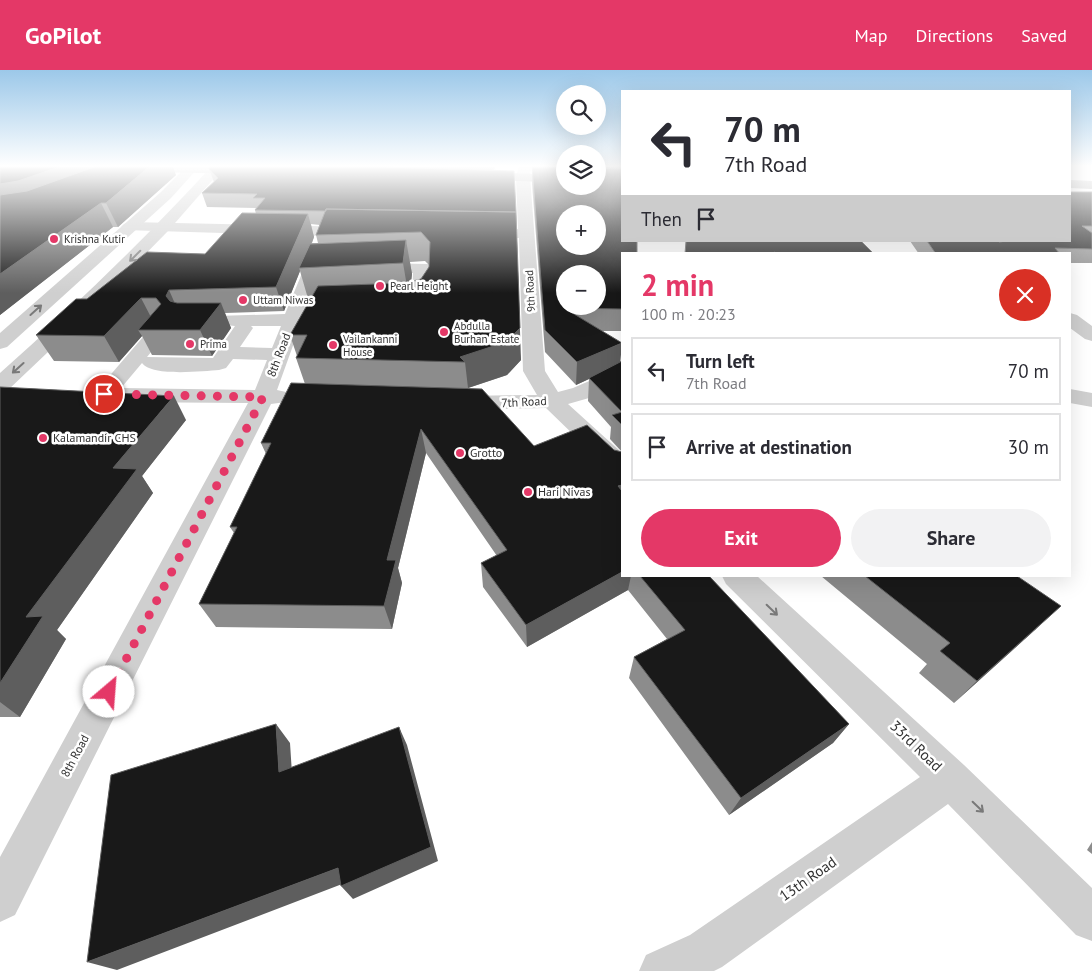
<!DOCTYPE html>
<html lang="en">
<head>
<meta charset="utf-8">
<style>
  :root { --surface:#fff; --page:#f2f2f3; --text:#2b2b33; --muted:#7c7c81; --line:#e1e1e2; --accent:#e43867 }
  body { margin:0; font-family:"PT Sans",sans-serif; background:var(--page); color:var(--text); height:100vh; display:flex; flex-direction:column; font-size:19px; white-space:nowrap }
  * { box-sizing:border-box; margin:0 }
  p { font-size:16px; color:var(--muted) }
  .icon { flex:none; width:28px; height:28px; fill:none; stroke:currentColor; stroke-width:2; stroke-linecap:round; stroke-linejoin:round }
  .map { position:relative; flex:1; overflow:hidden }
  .drawer { position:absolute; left:621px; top:182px; width:450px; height:325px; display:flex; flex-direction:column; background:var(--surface); border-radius:0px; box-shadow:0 5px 20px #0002 }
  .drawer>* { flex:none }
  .banner { position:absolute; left:621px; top:20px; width:450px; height:152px; border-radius:0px; box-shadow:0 5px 20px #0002; background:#fff; color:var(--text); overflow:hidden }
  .fabs { position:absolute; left:556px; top:15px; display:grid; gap:10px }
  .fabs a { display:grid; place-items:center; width:50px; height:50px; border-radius:50%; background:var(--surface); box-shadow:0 5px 20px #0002; font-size:25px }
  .pin { position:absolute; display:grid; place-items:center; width:42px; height:42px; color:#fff; margin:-21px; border:2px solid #fff; border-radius:50%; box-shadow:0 1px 5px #0007 }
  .me { position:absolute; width:55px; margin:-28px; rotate:27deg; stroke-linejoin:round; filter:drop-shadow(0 0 4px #0008) }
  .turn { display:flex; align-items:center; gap:18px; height:105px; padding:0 20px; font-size:22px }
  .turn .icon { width:65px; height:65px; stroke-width:2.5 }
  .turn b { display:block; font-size:35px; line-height:42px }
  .then { display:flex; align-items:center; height:48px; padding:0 20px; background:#0003; gap:10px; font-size:19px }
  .round { display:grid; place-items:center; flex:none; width:52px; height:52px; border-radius:26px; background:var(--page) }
  .summary { display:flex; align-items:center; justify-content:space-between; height:85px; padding:0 20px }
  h1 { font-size:30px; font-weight:700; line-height:38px; color:var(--accent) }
  .button { display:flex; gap:10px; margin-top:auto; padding:10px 20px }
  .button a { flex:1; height:58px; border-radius:30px; background:var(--accent); color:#fff; font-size:20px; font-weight:700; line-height:58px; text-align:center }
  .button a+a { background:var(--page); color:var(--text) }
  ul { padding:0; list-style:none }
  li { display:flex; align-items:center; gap:15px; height:68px; margin:0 10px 8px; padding:0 10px; border:2px solid var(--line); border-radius:0px }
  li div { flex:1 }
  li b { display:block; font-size:19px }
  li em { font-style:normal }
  header { display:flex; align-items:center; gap:30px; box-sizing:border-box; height:70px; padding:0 25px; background:var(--accent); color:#fff }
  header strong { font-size:24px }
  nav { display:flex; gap:28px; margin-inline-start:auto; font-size:18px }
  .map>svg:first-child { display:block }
</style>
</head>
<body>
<header>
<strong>GoPilot</strong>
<nav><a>Map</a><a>Directions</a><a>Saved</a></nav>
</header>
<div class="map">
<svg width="1092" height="901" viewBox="0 0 1092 901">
  <rect width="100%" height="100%" fill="#fff"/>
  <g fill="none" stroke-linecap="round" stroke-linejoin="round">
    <!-- minor -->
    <path fill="#cfcfcf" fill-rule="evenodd" d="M 519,97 L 531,97 L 530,107 L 545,301 L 558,322 L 573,318 L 622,297 L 622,311 L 589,328 L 568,334 L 622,383 L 622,405 L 613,403 L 546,338 L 459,340 L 451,338 L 448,333 L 451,328 L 459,326 L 537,325 L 523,301 L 519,168 L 480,168 L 472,163 L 480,158 L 518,159 L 516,107 Z
      M 129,152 L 355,157 L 363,162 L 355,167 L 124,160 L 121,157 L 124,154 Z
      M 318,179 L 326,184 L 277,320 L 286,322 L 289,327 L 286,332 L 271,334 L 15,845 L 0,852 L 0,787 L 248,333 L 111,332 L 97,329 L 94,324 L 149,260 L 163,260 L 166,264 L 147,287 L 213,288 L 235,256 L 216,254 L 213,250 L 216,246 L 285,244 L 310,184 ZM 251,256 L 281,256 L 272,278 L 240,277 L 253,258 ZM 233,289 L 267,290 L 255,320 L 121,318 L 142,293 C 152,307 203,301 219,300 L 226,298 Z
      M 374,193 L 428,194 L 430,198 L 430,231 C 424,239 413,242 403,240 L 401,236 L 412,228 L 413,203 L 368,202 L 366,198 L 368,194 Z
      M 1070,243 L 1077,245 L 1092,256 L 1092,271 L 1085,269 L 1070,258 Z
      M 1070,319 L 1092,323 L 1092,337 L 1070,333 Z
      M 722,506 L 757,506 L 964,695 L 1092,818 L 1092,871 L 1076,865 L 948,734 L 722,897 L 714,901 L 639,901 L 646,885 L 690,865 L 920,707 L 726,514 Z"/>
    <!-- tertiary -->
    <path fill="#cfcfcf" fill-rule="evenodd" d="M 186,97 L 199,97 L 171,128 L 7,277 L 0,279 L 0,263 L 161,122 Z
      M 211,97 L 224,97 L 168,161 L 68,263 L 8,320 L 0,322 L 0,303 C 73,238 144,170 211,97 Z"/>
    <!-- primary -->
    <path fill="#aaa" fill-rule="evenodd" d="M 101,97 L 251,97 L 252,100 L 246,104 L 107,101 Z
      M 598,97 L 622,97 L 622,102 L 598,102 Z
      M 477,102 L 565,105 L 565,113 L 472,109 L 470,106 Z
      M 1070,110 L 1092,111 L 1092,119 L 1070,118 Z"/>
  </g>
  <!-- wall -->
  <path fill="#8c8c8c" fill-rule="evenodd" d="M 0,97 L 176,105 L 118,157 L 113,157 L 0,245 Z
    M 210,97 L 495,97 L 494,100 L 521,290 L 507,305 L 468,318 L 468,319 L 622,506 L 709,506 L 849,654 L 833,673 L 729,745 L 629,608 L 634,587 L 667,569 L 628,520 L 527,577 L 483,517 L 481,493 L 497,486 L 426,383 L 398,498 L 402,513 L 392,559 L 216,557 L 199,534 L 234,463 L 230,457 L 266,384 L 261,373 L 305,314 L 296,288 L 297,286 L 290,265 L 309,232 L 300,201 L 284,241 L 225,243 L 231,258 L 212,286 L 152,285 L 142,266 L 119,292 L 54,291 L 36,265 L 87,229 L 205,184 L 256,144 L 255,140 L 256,138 L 207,137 L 202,123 L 214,112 L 209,99 ZM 311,154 L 320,155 L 316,165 L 318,173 L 312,173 L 314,167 ZM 425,191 L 429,195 L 429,197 L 421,209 L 411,212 L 412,204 L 410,192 Z
    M 532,97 L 602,98 L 602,97 L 622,97 L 622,261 L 601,261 L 620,292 L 622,291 L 622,382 L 610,369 L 611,357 L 588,331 L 589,309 L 576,315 L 545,282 L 532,114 Z
    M 1092,122 L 1092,193 L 1070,193 L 1070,184 L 919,184 L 910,171 L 1070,171 Z
    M 0,317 L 186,350 L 142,406 L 153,423 L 57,560 L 66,569 L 20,647 L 0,647 Z
    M 821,506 L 1017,506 L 1036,559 L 954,633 L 919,603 L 927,594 Z
    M 1092,772 L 1092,784 L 1087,780 Z"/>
  <!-- shaded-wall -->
  <path fill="#5e5e5e" d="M 60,97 L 115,97 L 0,140 L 0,114 Z
    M 149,97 L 173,97 L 176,105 L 118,157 L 106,133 Z
    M 101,133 L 113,157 L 0,245 L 0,204 Z
    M 516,142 L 521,290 L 507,305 L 468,318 L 465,292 L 460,287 Z
    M 308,144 L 314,167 L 302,198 L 299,198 L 300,201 L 284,241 L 276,217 Z
    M 406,170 L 412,204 L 409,228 L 403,193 Z
    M 169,220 L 180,245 L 166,226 Z
    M 141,228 L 154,253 L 138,260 L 142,266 L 119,292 L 104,266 Z
    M 221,233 L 231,258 L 212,286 L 200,260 Z
    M 622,273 L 620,296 L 589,308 L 589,309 L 576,315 L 577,292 Z
    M 174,326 L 186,350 L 142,406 L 153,423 L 57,560 L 66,569 L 20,647 L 0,632 L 0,613 L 26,547 L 113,398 Z
    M 421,359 L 426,383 L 398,498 L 402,513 L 392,559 L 384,536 L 387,490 Z
    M 622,415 L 622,438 L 618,416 Z
    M 622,502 L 622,506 L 631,506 L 628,520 L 527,577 L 526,555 Z
    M 1061,536 L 1036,559 L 954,633 L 977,611 Z
    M 276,654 L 290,673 L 293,719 L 279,702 Z
    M 849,654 L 833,673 L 729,745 L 741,728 Z
    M 399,657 L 407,675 L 438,791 L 353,829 L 341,816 Z
    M 338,798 L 350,811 L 117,900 L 87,892 Z"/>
  <!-- building -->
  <path fill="#191919" stroke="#5e5e5e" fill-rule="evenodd" d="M 0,97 L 59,97 L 18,111 L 0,114 Z
    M 94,97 L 149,97 L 106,133 L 101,133 L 0,204 L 0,125 L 27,121 Z
    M 210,97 L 383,97 L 514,101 L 516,142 L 326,139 L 326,141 L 255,140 L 265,128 L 253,128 L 257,124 L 202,123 L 218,108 L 209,99 Z
    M 532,97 L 565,97 L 565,116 L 598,116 L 598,97 L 599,98 L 622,99 L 622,171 L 637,171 L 637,184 L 622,184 L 622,239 L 564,238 L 622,273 L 577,292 L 545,260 ZM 565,144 L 598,144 L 598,176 L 565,176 ZM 565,204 L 598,204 L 598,236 L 565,236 Z
    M 1070,122 L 1092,122 L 1092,156 L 1082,156 L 1092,163 L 1092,179 L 1055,178 L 1060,184 L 1008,184 L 992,183 L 993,184 L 936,184 L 927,171 L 999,171 L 999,172 L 1007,171 L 1070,171 Z
    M 326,139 L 516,142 L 520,258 L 506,272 L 460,287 L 465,292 L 296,288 L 307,265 L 290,265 L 318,216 L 405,213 L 421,209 L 429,197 L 430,172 L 421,162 L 316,165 Z
    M 242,143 L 308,144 L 276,217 L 169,220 L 166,226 L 170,231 L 177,233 L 221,233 L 200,260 L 138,260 L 161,234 L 156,228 L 141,228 L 104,266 L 36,265 L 76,229 L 87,229 L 147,182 L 205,184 Z
    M 406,170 L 403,193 L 299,198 L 310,174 Z
    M 686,171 L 861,171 L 874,184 L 778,184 L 774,182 L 775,184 L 685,184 Z
    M 622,291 L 622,355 L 612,345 L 622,342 L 589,308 Z
    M 291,313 L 482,319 L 534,376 L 587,355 L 614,380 L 622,382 L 622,415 L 618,416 L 622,421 L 622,502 L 526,555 L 481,493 L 507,480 L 421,359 L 387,490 L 396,490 L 384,536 L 199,534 L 237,457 L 230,457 L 271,373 L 261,373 Z
    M 0,317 L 174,326 L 113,398 L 137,399 L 26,547 L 43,546 L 0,613 Z
    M 640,506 L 709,506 L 849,654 L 741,728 L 634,587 L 685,560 Z
    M 865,506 L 1017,506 L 1061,536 L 977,611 L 940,581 L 950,573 Z
    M 276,654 L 279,702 L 399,657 L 431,777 L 341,816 L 338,798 L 87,892 L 111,705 Z"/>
  <!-- one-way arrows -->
  <defs><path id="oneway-shaft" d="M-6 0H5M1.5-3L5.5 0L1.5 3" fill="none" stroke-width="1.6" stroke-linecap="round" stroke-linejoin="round" transform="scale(1.25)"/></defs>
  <g stroke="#797979">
    <use href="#oneway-shaft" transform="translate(135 186) rotate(135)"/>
    <use href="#oneway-shaft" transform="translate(36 240) rotate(-42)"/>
    <use href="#oneway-shaft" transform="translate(18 298) rotate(138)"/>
    <use href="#oneway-shaft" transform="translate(772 540) rotate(44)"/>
    <use href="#oneway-shaft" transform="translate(978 737) rotate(44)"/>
  </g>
  <!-- sky -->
  <linearGradient id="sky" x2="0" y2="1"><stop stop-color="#9cc8e9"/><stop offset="0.43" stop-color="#fff"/><stop offset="1" stop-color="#fff" stop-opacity="0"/></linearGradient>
  <rect width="1092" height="223" fill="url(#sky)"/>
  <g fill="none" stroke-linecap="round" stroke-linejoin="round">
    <!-- route -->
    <path stroke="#e43867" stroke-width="9" stroke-dasharray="0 16.2" d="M 104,324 L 263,327 L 109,622"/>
  </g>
  <!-- markers -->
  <g fill="#e43867" stroke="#fff" stroke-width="2">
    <circle cx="54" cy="169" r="5"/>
    <circle cx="380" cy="216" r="5"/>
    <circle cx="243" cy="230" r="5"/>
    <circle cx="444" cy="262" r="5"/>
    <circle cx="190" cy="274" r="5"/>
    <circle cx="333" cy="275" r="5"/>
    <circle cx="43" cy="368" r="5"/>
    <circle cx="460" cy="383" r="5"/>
    <circle cx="528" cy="422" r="5"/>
  </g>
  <g text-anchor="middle" stroke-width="5" stroke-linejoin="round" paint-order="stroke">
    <!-- far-poi labels -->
    <g font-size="11" fill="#323232" stroke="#fff" text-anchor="start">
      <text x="64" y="173">Krishna Kutir</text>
      <text x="390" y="220">Pearl Height</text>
      <text x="253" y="234">Uttam Niwas</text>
      <text x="454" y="260">Abdulla<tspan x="454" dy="13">Burhan Estate</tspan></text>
      <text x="343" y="273">Vailankanni<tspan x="343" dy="13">House</tspan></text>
      <text x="200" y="278">Prima</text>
    </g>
    <!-- far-street labels -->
    <g font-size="11" fill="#323232" stroke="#fff">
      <text transform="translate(530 221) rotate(-93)" y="4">9th Road</text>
    </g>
    <!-- street labels -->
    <g font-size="12" fill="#323232" stroke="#fff">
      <text transform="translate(279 285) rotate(-69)" y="4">8th Road</text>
      <text transform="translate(524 332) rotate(-3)" y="4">7th Road</text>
      <text transform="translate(75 686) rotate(-62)" y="4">8th Road</text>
    </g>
    <!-- poi labels -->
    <g font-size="12" fill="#323232" stroke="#fff" text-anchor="start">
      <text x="53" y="372">Kalamandir CHS</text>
      <text x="470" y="387">Grotto</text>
      <text x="538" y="426">Hari Nivas</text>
    </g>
    <!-- near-street labels -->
    <g font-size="15" fill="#323232" stroke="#fff">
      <text transform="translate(916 676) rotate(44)" y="5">33rd Road</text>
      <text transform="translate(808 809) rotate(-35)" y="5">13th Road</text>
    </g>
  </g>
</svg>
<div class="fabs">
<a><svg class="icon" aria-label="search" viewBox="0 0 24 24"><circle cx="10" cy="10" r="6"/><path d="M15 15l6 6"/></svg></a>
<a><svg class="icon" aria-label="layers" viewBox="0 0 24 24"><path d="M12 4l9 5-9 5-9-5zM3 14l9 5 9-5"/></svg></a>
<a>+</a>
<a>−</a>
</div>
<div class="pin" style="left:104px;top:324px;background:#d93025"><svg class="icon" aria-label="arrive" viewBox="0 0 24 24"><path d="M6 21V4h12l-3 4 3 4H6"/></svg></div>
<svg class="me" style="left:109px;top:622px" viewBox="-20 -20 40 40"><circle r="19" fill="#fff"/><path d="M0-13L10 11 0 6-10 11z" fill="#e43867"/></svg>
<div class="banner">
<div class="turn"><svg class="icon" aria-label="left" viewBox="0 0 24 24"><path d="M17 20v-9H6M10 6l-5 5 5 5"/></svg><div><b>70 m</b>7th Road</div></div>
<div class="then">Then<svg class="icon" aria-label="arrive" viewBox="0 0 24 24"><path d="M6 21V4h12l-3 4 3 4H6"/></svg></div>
</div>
<section class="drawer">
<div class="summary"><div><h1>2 min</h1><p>100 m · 20:23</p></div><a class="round" style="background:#d93025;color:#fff"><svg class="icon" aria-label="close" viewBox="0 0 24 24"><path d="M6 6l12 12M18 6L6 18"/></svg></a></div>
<ul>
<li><svg class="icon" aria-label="left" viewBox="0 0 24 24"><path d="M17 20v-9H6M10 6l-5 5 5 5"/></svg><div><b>Turn left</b><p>7th Road</p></div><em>70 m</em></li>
<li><svg class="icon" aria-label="arrive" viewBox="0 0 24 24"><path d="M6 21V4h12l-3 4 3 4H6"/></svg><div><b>Arrive at destination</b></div><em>30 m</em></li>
</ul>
<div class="button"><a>Exit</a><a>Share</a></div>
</section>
</div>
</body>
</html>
